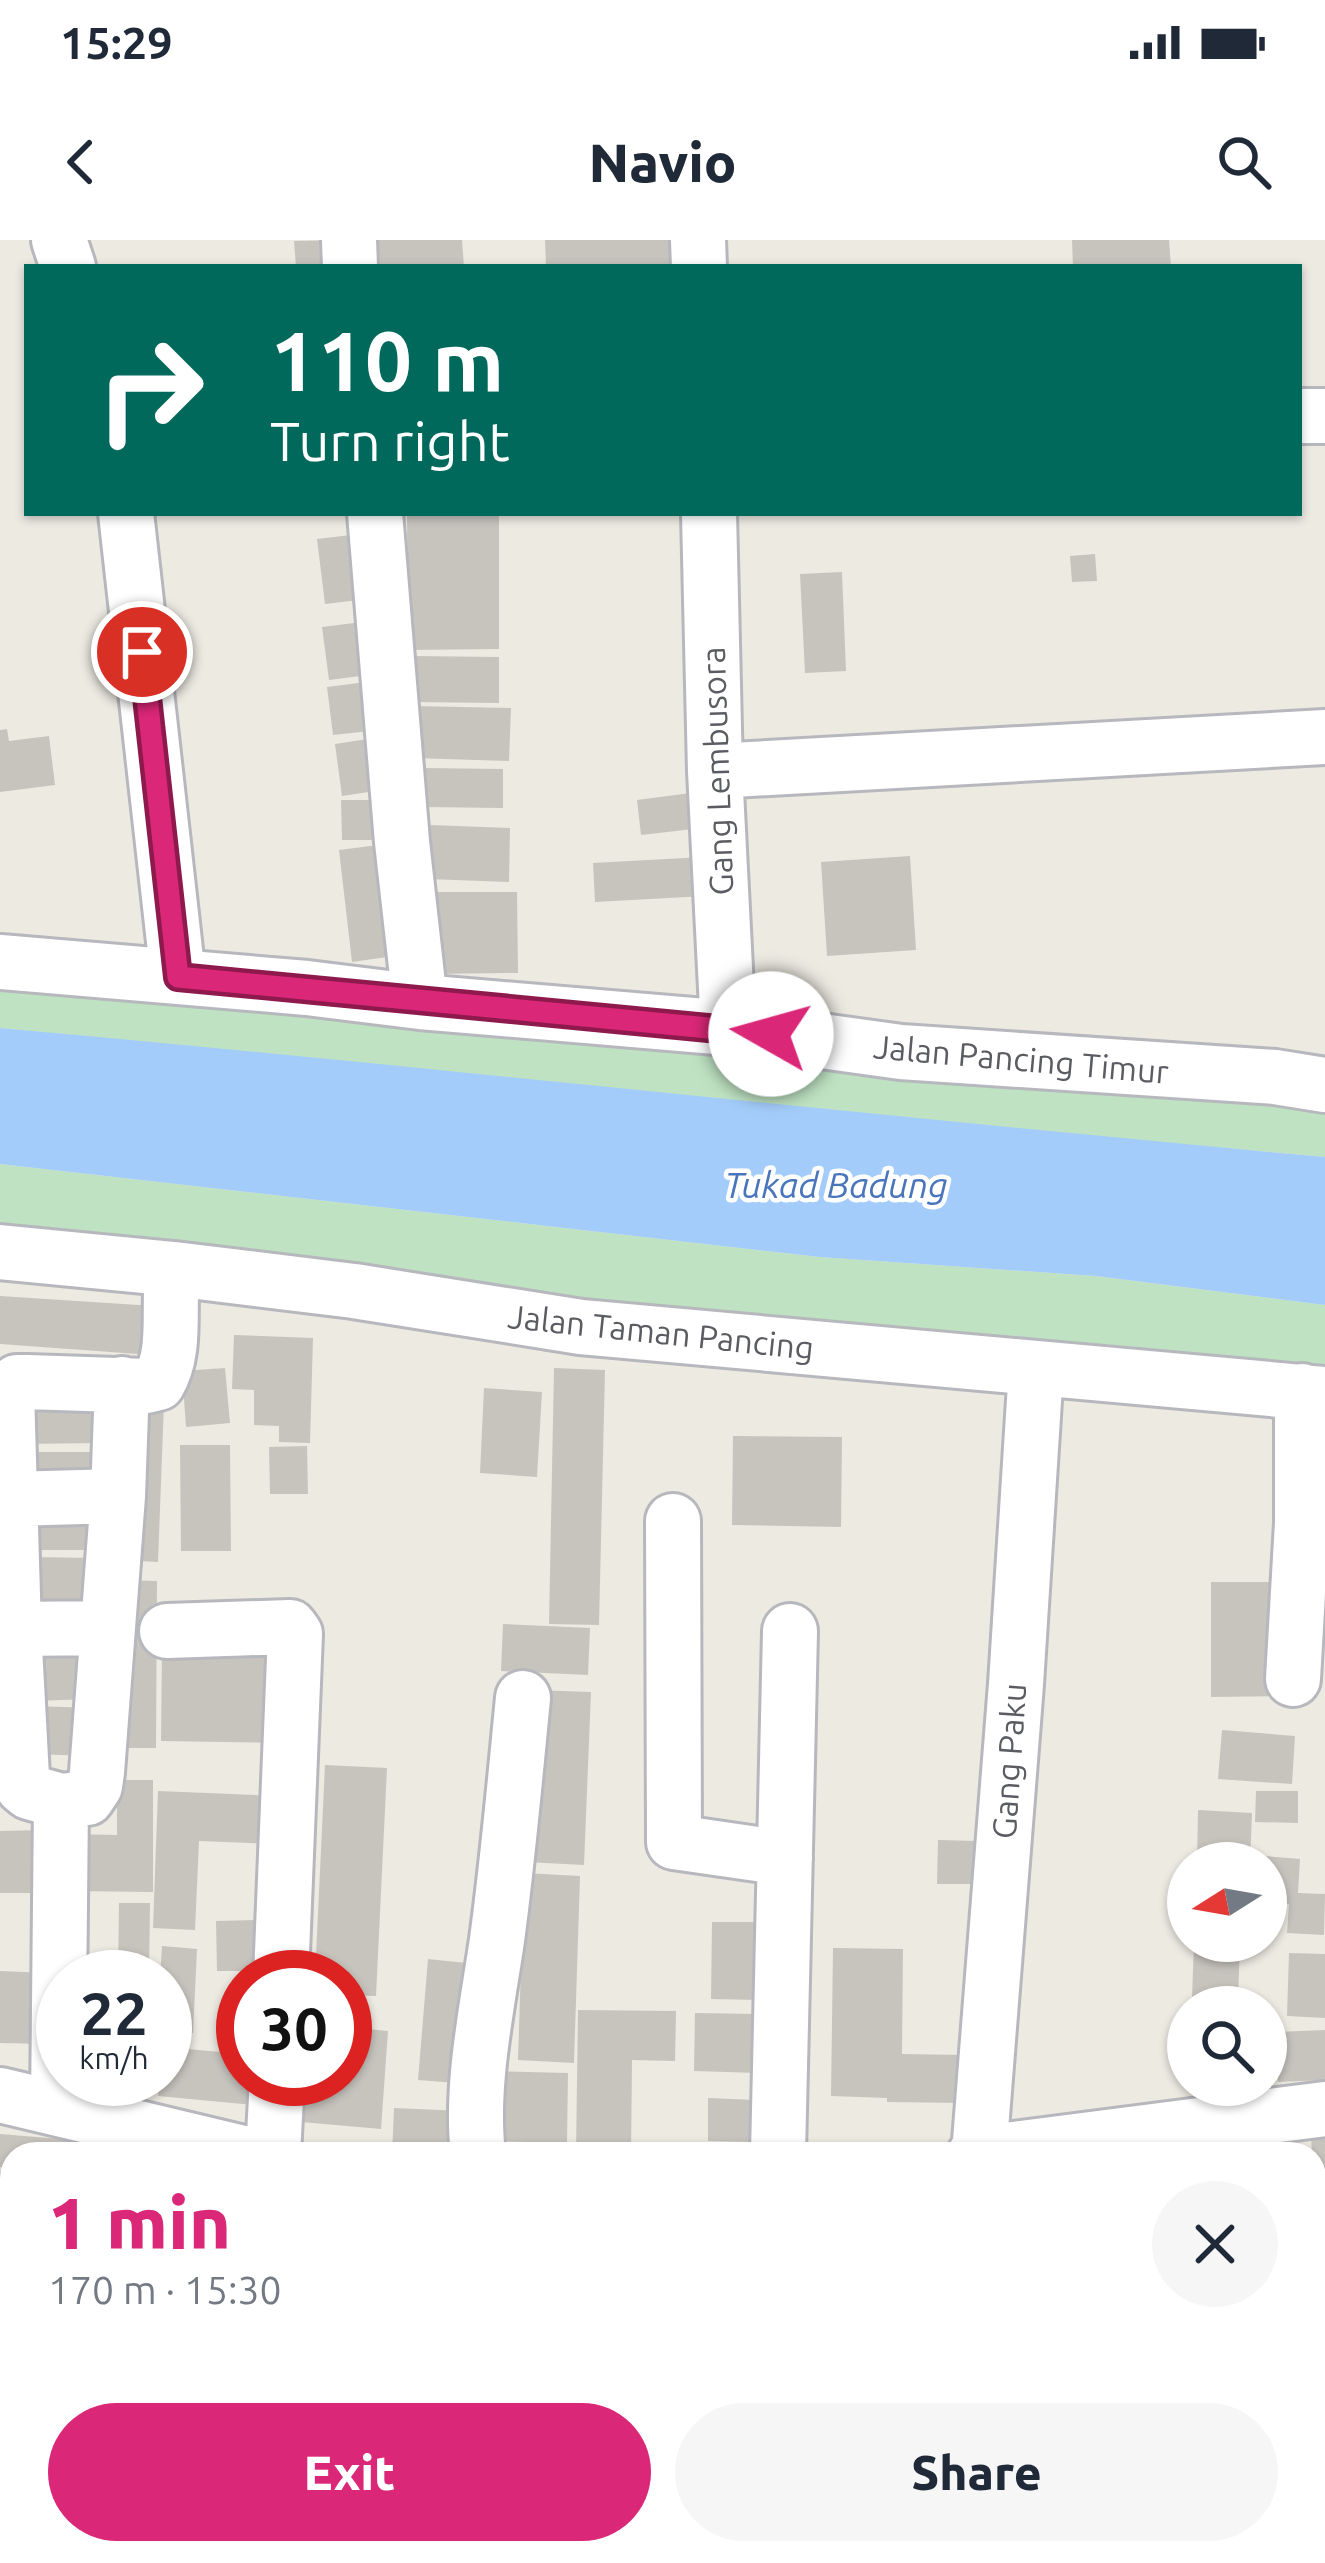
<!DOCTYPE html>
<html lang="en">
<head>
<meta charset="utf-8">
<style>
  :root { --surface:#fff; --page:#f6f6f7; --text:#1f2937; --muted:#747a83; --accent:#db2777 }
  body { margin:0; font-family:Ubuntu,sans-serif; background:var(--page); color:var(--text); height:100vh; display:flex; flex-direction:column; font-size:45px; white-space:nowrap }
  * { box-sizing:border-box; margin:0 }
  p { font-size:39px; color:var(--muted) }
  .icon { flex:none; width:66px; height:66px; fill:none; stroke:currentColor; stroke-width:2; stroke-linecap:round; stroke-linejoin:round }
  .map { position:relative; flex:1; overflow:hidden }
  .details { position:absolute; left:0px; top:1902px; width:1326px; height:423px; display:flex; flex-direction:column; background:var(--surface); border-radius:36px 36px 0 0; box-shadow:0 3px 9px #0004 }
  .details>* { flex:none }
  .guide { position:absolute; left:24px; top:24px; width:1278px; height:252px; border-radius:0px; box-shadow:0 3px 9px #0004; background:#00695c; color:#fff; overflow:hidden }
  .needle { width:78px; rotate:259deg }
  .controls { position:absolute; left:1167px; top:1602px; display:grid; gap:24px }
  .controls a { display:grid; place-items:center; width:120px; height:120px; border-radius:50%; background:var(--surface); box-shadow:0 3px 9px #0004; font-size:60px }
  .speed { position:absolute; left:36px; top:1710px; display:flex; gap:24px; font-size:60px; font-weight:700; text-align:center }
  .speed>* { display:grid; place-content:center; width:156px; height:156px; border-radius:50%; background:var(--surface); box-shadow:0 3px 9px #0004; line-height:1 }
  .speed small { font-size:30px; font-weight:400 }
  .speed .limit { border:18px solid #d22; background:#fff; color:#111 }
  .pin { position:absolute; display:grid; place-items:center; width:102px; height:102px; color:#fff; margin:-51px; border:6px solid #fff; border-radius:50%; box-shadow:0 3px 12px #0007 }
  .me { position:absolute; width:132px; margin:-66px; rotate:277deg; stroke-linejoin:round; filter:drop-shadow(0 0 9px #0008) }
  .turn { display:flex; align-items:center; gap:42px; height:252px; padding:0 48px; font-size:54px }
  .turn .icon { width:156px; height:156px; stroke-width:2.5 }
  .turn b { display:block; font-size:84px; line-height:102px }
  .round { display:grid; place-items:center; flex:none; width:126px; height:126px; border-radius:63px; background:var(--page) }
  .headline { display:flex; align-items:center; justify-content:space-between; height:204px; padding:0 48px }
  h1 { font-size:72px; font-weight:800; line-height:90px; color:var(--accent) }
  .cta { display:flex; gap:24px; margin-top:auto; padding:24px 48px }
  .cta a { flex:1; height:138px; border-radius:72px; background:var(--accent); color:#fff; font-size:48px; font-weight:800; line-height:138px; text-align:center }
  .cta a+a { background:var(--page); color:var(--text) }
  .status { display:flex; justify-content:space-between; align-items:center; height:84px; padding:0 60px; background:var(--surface); direction:ltr }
  .status svg { height:33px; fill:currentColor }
  header { display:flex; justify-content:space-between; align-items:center; height:156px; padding:0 48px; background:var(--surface); font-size:54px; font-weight:800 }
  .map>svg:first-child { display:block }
</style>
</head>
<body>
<div class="status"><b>15:29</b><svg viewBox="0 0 49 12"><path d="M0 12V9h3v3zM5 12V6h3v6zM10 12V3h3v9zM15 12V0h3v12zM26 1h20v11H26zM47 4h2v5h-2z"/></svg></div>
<header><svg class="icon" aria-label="back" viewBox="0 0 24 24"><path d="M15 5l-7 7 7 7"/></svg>Navio<svg class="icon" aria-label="search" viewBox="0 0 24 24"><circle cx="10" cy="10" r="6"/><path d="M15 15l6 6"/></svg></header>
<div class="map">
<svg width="1325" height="2323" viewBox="0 0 1325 2323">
  <rect width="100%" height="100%" fill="#eceae1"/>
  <!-- green -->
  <path fill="#bee2c2" d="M 0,739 L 285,763 L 572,804 L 1325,867 L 1325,917 L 918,880 L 0,788 Z
    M 0,924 L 820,1017 L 1096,1036 L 1325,1065 L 1325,1127 L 688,1070 L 0,989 Z"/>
  <!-- water -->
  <path fill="#a3ccfa" d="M 0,788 C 442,828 883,877 1325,917 L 1325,1065 L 1096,1036 L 820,1017 L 0,924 Z"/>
  <!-- building -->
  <path fill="#c7c4be" d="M 343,0 L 345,27 L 296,27 L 294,1 Z
    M 369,0 L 462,0 L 464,27 L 372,27 Z
    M 545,0 L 682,0 L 683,27 L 546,27 Z
    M 1072,0 L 1169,0 L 1171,27 L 1073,27 Z
    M 499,274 L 499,409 L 408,410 L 407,275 Z
    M 368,293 L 376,358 L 325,364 L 317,299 Z
    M 1095,314 L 1097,341 L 1072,342 L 1070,316 Z
    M 842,332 L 846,431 L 805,433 L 800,334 Z
    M 378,380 L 384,433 L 329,440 L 322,387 Z
    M 412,416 L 499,417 L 499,463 L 412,462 Z
    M 374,441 L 379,490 L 333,495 L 327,447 Z
    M 413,466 L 511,468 L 509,521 L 412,518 Z
    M 7,489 L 9,501 L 49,496 L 55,545 L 0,552 L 0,490 Z
    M 381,497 L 388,549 L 342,556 L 335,504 Z
    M 422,528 L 503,529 L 503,568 L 422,567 Z
    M 698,552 L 702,588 L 641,595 L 637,560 Z
    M 341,560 L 391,560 L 391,600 L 342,600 Z
    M 430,585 L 510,588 L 509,642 L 428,639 Z
    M 394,603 L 408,714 L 352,722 L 339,610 Z
    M 910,616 L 916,710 L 827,716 L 821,622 Z
    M 703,617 L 705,656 L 595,662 L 593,623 Z
    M 426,652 L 517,652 L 518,733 L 427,734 Z
    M 0,1056 L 154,1066 L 152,1115 L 0,1104 Z
    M 234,1095 L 313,1098 L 310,1203 L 279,1202 L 279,1186 L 254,1185 L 254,1150 L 232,1149 Z
    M 225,1128 L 230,1183 L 186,1187 L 182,1131 Z
    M 554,1128 L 605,1130 L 599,1385 L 549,1384 Z
    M 484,1148 L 542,1152 L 537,1237 L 480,1233 Z
    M 106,1160 L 106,1203 L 18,1204 L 18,1161 Z
    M 128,1161 L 164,1163 L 158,1322 L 121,1320 Z
    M 733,1196 L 842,1197 L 841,1287 L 732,1285 Z
    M 180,1205 L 230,1205 L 231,1311 L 181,1311 Z
    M 307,1206 L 308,1254 L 270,1254 L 269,1207 Z
    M 18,1212 L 109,1212 L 109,1254 L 18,1254 Z
    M 24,1273 L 98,1273 L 99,1310 L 24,1310 Z
    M 28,1317 L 100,1318 L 100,1363 L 28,1362 Z
    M 116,1340 L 157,1341 L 156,1508 L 116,1508 Z
    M 1211,1342 L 1288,1342 L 1288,1456 L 1211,1457 Z
    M 503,1384 L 590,1388 L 588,1435 L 501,1431 Z
    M 162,1406 L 287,1408 L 286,1503 L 161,1501 Z
    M 90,1412 L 92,1459 L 32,1461 L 30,1414 Z
    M 533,1450 L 591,1452 L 584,1625 L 526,1622 Z
    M 32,1466 L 94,1468 L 93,1516 L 31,1514 Z
    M 1222,1490 L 1295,1496 L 1292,1544 L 1218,1539 Z
    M 325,1525 L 387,1528 L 376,1756 L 345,1755 L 345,1737 L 315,1737 Z
    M 117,1540 L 153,1540 L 153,1652 L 69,1651 L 69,1594 L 117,1595 Z
    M 158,1551 L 278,1556 L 276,1604 L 199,1601 L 195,1690 L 153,1688 Z
    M 1256,1551 L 1298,1551 L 1298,1583 L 1255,1582 Z
    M 1198,1570 L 1252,1573 L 1250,1623 L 1197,1623 Z
    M 45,1590 L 46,1653 L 0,1653 L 0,1591 Z
    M 938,1600 L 978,1601 L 977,1644 L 937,1644 Z
    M 1265,1616 L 1300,1619 L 1298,1653 L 1325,1654 L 1324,1695 L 1287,1693 L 1289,1664 L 1266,1662 Z
    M 524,1633 L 580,1636 L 574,1823 L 518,1820 Z
    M 119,1663 L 150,1663 L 149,1737 L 118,1737 Z
    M 257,1680 L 258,1731 L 217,1731 L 216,1681 Z
    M 712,1682 L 759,1682 L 758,1760 L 711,1759 Z
    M 1194,1701 L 1240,1701 L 1238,1760 L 1192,1758 Z
    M 162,1706 L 197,1709 L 193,1793 L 165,1791 L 165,1737 L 160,1737 Z
    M 833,1708 L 903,1709 L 902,1814 L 966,1815 L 965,1863 L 887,1862 L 887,1858 L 831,1856 Z
    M 1289,1713 L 1325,1714 L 1325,1778 L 1287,1776 Z
    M 428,1719 L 466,1723 L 457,1843 L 418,1840 Z
    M 0,1731 L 47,1733 L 45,1804 L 0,1803 Z
    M 1187,1761 L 1263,1763 L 1263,1767 L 1187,1767 Z
    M 578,1770 L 676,1771 L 675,1821 L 632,1820 L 631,1914 L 576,1914 Z
    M 695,1773 L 759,1774 L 758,1833 L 694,1831 Z
    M 345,1787 L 388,1791 L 381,1889 L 290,1881 L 293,1839 L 345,1839 Z
    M 1325,1790 L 1325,1840 L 1278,1842 L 1276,1792 Z
    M 165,1807 L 243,1814 L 243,1839 L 265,1839 L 263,1866 L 158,1856 L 160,1839 L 165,1839 Z
    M 488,1831 L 568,1833 L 567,1903 L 487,1901 Z
    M 1185,1845 L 1263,1845 L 1263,1852 L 1185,1849 Z
    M 708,1858 L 756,1860 L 756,1902 L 708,1901 Z
    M 394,1868 L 462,1871 L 460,1914 L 392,1914 Z
    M 1325,1873 L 1325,2068 L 1319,2069 L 1310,1874 Z
    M 0,1894 L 97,1902 L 96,1914 L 12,1914 L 12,1928 L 0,1927 Z
    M 12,1929 L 12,1984 L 0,1985 L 0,1931 Z
    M 12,1989 L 12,2047 L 0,2049 L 0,1991 Z
    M 162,2313 L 241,2313 L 242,2322 L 163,2323 Z
    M 809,2313 L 1076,2313 L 1076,2323 L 809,2323 Z"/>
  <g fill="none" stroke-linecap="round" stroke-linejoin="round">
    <!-- minor casing -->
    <g stroke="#b7b8bd" stroke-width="60">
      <path id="minor" d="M 59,0 L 68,27
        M 349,0 L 350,27
        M 698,0 L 699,27
        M 1299,176 L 1325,176
        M 126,273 L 178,737
        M 375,273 L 402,602 L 420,762
        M 709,273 L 715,531 L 728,788
        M 715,531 L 1325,497
        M 0,722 L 307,748 L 420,762 L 728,788 L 901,812 L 1275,837 L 1325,845
        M 0,1012 L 174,1029 L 354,1051 L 581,1087 L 1325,1154
        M 11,1259 L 118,1256
        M 673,1281 L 674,1602 L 785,1618
        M 14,1389 L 108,1388
        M 167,1391 L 290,1387 L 295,1394 L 281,1737
        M 1293,1439 L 1302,1283 L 1302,1151
        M 61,1561 L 87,1558 L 95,1546 L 97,1532 L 118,1256 L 122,1144
        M 0,1855 L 247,1914
        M 58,1868 L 61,1561 L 29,1552 L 23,1547 L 22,1537 L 14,1389 L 7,1152 L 17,1142 L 27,1142 L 146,1146 L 158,1143 C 174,1117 170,1082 171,1052
        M 273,1914 L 277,1839
        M 478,1914 C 470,1846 487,1768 497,1700 C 508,1619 515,1539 523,1458
        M 778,1914 L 790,1391
        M 975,1914 L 1325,1869
        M 979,1914 L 1016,1444 L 1036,1129
        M 0,2212 L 12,2304
        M 1314,2217 L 1325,2217
        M 264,2313 L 265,2323
        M 611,2313 L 612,2323
        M 1195,2323 L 1195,2313"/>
    </g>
    <!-- minor -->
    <use href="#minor" stroke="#fff" stroke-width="54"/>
  </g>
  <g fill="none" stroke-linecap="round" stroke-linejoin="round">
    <!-- route casing -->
    <g stroke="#8e194d" stroke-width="30">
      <path id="route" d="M 142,412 L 178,737 L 771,794"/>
    </g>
    <!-- route -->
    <use href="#route" stroke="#db2777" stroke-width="21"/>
  </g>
  <g text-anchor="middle" stroke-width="9" stroke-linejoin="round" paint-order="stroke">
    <!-- street labels -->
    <g font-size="33" fill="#5a5c61" stroke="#fff">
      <text transform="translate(717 531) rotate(-92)" y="12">Gang Lembusora</text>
      <text transform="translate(1021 819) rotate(5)" y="12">Jalan Pancing Timur</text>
      <text transform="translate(661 1092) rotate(6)" y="12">Jalan Taman Pancing</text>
      <text transform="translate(1009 1521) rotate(-86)" y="12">Gang Paku</text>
    </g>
    <!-- water labels -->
    <g font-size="36" font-style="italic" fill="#4875bb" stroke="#fff">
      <text x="836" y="958">Tukad Badung</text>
    </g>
  </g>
</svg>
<div class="controls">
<a><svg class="needle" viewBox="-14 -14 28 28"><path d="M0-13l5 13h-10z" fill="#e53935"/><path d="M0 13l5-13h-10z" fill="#747a83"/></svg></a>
<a><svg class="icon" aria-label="search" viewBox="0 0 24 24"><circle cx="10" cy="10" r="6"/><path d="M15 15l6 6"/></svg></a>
</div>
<div class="speed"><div>22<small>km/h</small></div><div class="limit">30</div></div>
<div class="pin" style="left:142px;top:412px;background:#d93025"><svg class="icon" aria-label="arrive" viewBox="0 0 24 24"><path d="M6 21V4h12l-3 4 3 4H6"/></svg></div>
<svg class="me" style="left:771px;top:794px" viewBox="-20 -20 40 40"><circle r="19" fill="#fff"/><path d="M0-13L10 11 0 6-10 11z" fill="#db2777"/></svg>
<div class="guide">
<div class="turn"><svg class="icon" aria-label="right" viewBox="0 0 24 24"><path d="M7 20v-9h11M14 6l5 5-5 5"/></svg><div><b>110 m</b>Turn right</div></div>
</div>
<section class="details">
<div class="headline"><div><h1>1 min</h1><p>170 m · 15:30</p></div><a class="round"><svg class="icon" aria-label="close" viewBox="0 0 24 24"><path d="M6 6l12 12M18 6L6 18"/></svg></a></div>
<div class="cta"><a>Exit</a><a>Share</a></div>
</section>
</div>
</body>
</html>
